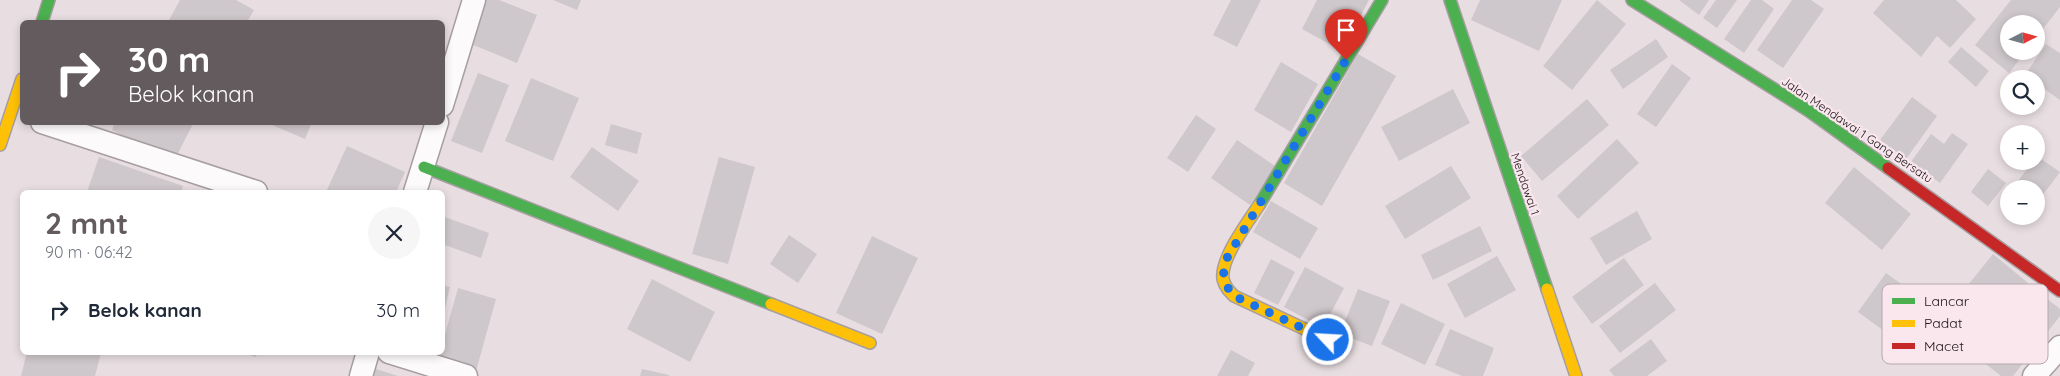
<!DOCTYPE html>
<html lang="id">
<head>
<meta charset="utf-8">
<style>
  :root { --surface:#fff; --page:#f6f6f7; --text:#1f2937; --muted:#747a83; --accent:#635b5e }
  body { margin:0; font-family:Quicksand,sans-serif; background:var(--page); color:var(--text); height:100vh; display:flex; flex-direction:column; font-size:19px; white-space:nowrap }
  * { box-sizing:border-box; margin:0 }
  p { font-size:16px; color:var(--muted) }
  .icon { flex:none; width:28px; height:28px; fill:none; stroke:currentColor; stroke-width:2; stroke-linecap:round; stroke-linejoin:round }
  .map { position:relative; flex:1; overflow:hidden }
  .drawer { position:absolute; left:20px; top:190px; width:425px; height:165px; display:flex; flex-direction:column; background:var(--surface); border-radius:8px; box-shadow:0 2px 8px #0003 }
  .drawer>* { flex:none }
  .top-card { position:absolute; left:20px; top:20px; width:425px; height:105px; border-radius:8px; box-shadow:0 2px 8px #0003; background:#635b5e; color:#fff; overflow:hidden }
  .needle { width:32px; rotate:84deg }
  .tools { position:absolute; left:2000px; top:15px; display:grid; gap:10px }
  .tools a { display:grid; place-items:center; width:45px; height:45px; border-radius:50%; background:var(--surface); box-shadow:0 2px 8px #0003; font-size:25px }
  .pin { position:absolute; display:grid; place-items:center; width:42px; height:42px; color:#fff; margin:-51px -21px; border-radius:50% 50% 50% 0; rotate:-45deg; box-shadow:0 0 5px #0007 }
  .pin .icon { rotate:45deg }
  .me { position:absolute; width:55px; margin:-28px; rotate:295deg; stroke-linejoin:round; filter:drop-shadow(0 0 4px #0008) }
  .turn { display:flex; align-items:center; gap:18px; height:105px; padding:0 25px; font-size:22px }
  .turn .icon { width:65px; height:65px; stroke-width:2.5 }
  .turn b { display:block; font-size:35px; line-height:42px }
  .round { display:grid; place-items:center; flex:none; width:52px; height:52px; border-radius:26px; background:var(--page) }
  .overview { display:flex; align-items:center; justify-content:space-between; height:85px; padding:0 25px }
  h1 { font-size:30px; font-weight:700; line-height:38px; color:var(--accent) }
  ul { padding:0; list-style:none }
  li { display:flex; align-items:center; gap:15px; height:70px; padding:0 25px }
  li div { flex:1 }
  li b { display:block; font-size:19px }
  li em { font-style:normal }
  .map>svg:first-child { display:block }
</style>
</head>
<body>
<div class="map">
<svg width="2060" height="376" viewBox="0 0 2060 376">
  <rect width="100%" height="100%" fill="#e8dee1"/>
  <!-- building -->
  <path fill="#cec7cb" d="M 180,0 L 236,0 L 254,10 L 247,22 L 168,22 Z
    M 483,0 L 499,0 L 537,15 L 517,63 L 466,42 Z
    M 553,0 L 581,0 L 577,10 Z
    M 1231,0 L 1261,0 L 1237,47 L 1213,35 Z
    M 1317,0 L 1369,0 L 1342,51 L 1302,29 Z
    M 1480,0 L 1562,0 L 1539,51 L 1471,20 Z
    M 1597,0 L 1626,24 L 1572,90 L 1543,66 Z
    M 1679,0 L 1709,0 L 1699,15 Z
    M 1716,0 L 1737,0 L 1717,28 L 1703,18 Z
    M 1751,0 L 1762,0 L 1774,9 L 1744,53 L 1724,39 Z
    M 1792,0 L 1811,0 L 1824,9 L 1783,68 L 1757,50 Z
    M 1884,0 L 1956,0 L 1976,19 L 1950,48 L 1937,36 L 1921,57 L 1873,13 Z
    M 2011,0 L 2060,0 L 2060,7 L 2036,38 L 2036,24 L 2009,24 L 2009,51 L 2026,51 L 2009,73 L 1975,45 Z
    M 1656,39 L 1668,57 L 1623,89 L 1610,70 Z
    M 2046,44 L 2060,53 L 2060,100 L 2036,83 L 2036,79 L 2029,79 L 2025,75 Z
    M 1961,47 L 1989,71 L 1976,87 L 1948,62 Z
    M 1358,54 L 1396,76 L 1322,206 L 1284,183 Z
    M 1281,62 L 1318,84 L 1291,132 L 1254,110 Z
    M 1672,64 L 1691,78 L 1656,127 L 1637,114 Z
    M 478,73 L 509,85 L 482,153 L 451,141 Z
    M 531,78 L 579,98 L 553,161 L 505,141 Z
    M 1453,89 L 1470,123 L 1399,161 L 1381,127 Z
    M 1912,97 L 1937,116 L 1906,159 L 1880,140 Z
    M 1587,99 L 1609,125 L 1542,181 L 1521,156 Z
    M 1196,115 L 1216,129 L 1188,172 L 1167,158 Z
    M 115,122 L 194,122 L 173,163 L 112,130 Z
    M 265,122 L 312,122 L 305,139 Z
    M 611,124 L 642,133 L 637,154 L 605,145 Z
    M 1952,133 L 1968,144 L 1940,183 L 1911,162 L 1931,134 L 1944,144 Z
    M 1617,139 L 1639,163 L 1578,219 L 1557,196 Z
    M 1237,140 L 1275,166 L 1250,205 L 1211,178 Z
    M 347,146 L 405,172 L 396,192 L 326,192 Z
    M 592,147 L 639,181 L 618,211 L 570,177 Z
    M 2037,156 L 2060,172 L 2036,204 L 2036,189 L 2012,189 L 2033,161 L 2036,161 Z
    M 99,157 L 183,186 L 181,192 L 87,192 Z
    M 719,157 L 755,167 L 728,264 L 692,254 Z
    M 1451,166 L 1471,198 L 1405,239 L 1385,206 Z
    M 1854,167 L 1911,214 L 1882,250 L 1825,203 Z
    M 1988,169 L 2006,183 L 1988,206 L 1971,192 Z
    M 2009,193 L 2009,208 L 2002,203 Z
    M 1271,201 L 1318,228 L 1300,259 L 1253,232 Z
    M 1637,211 L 1652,239 L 1606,265 L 1590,238 Z
    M 442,216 L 489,233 L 481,258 L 442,244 Z
    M 1480,226 L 1492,251 L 1433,280 L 1421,255 Z
    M 789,235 L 817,254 L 798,283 L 770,264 Z
    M 872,236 L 918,258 L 882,334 L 836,313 Z
    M 1993,254 L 2028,283 L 1974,350 L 1939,321 Z
    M 1497,256 L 1516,290 L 1465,318 L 1447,284 Z
    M 1624,258 L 1644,285 L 1592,324 L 1572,297 Z
    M 1271,259 L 1295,272 L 1278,305 L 1254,293 Z
    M 1305,267 L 1344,288 L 1323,328 L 1284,307 Z
    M 1886,273 L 1919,297 L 1891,336 L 1858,312 Z
    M 652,279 L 715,312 L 690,362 L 627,329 Z
    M 1655,283 L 1676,310 L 1620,353 L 1599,326 Z
    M 442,285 L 450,287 L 443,316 L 442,316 Z
    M 458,288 L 496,299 L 476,371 L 438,361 L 440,352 L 442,352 L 442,345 Z
    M 2033,288 L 2060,309 L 2060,316 L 2013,376 L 2001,376 L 1978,358 Z
    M 1358,289 L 1390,301 L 1372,346 L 1340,334 Z
    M 1401,303 L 1445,324 L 1425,365 L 1381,344 Z
    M 1450,329 L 1494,348 L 1483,376 L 1462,376 L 1435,365 Z
    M 1651,339 L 1667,361 L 1647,376 L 1614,376 L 1609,370 Z
    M 1231,350 L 1255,363 L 1248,376 L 1217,376 Z
    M 27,352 L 98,352 L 101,353 L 95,376 L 21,376 Z
    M 239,352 L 257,352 L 256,357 Z
    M 373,368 L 398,376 L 370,376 Z
    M 642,369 L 669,375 L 669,376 L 640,376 Z"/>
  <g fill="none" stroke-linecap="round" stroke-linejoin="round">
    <!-- street casing -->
    <g stroke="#a69ea1" stroke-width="25">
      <path id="street" d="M 442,105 L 474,0
        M 42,122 L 256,192
        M 415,192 L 437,122
        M 389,352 L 466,376
        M 361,376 L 368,352
        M 2034,376 L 2060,347"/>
    </g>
    <!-- fast casing -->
    <g stroke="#a69ea1" stroke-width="14">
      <path id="fast" d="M 1450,0 L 1547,289
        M 1632,0 L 1809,111 L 1888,168
        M 42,22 L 49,0
        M 424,167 L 771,304
        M 1259,205 L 1382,0"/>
    </g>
    <!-- slow casing -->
    <g stroke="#a69ea1" stroke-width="14">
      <path id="slow" d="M 0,145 L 22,79
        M 1259,205 C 1248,222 1220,259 1223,279 C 1225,287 1229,291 1234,296 L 1328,340
        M 1547,289 L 1576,376
        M 771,304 L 870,343"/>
    </g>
    <!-- jam casing -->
    <g stroke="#a69ea1" stroke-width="14">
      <path id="jam" d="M 1888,168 L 2060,291"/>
    </g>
    <!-- street -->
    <use href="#street" stroke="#fcfafa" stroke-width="22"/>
    <!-- fast -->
    <use href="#fast" stroke="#4caf50" stroke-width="11"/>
    <!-- slow -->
    <use href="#slow" stroke="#ffc107" stroke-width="11"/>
    <!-- jam -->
    <use href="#jam" stroke="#c62828" stroke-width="11"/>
  </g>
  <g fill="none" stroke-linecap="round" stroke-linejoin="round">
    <!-- route -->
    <path stroke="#1a73e8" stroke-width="9" stroke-dasharray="0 16.2" d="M 1328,340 L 1234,296 C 1223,283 1221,273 1227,258 L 1346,60"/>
  </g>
  <g text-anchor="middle" stroke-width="4.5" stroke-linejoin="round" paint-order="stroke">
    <!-- street labels -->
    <g font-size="12" fill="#1b1517" stroke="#fae7ee">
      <text transform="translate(1857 130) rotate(34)" y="4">Jalan Mendawai 1 Gang Bersatu</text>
      <text transform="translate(1525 184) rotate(71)" y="4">Mendawai 1</text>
    </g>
  </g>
  <!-- legend -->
  <rect x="1882" y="284" width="166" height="80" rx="8" fill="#fae7ee" stroke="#b7a8ae" stroke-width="1"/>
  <rect x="1892" y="298" width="23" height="6" fill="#4caf50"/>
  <rect x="1892" y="320" width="23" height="7" fill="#ffc107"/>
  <rect x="1892" y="343" width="23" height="6" fill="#c62828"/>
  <g font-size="14" fill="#1b1517">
    <text x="1924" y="306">Lancar</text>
    <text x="1924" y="328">Padat</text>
    <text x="1924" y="351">Macet</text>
  </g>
</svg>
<div class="tools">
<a><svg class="needle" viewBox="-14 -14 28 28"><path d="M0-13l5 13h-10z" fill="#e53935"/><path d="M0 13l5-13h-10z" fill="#747a83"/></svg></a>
<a><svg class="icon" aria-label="search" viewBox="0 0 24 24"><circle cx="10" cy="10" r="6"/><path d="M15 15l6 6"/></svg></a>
<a>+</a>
<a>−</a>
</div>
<div class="pin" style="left:1346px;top:60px;background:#d93025"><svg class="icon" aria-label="arrive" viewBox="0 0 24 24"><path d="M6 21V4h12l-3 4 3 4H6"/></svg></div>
<svg class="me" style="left:1328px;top:340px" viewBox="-20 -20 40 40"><circle r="17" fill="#1a73e8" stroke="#fff" stroke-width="3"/><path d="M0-11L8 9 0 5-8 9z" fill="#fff"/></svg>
<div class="top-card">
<div class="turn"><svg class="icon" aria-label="right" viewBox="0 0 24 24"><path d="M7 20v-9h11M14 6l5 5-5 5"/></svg><div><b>30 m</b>Belok kanan</div></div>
</div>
<section class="drawer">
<div class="overview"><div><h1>2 mnt</h1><p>90 m · 06:42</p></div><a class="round"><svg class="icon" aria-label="close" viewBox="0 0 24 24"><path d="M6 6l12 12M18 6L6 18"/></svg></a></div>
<ul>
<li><svg class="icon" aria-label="right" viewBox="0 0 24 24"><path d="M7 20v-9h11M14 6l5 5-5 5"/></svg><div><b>Belok kanan</b></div><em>30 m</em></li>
</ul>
</section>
</div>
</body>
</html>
